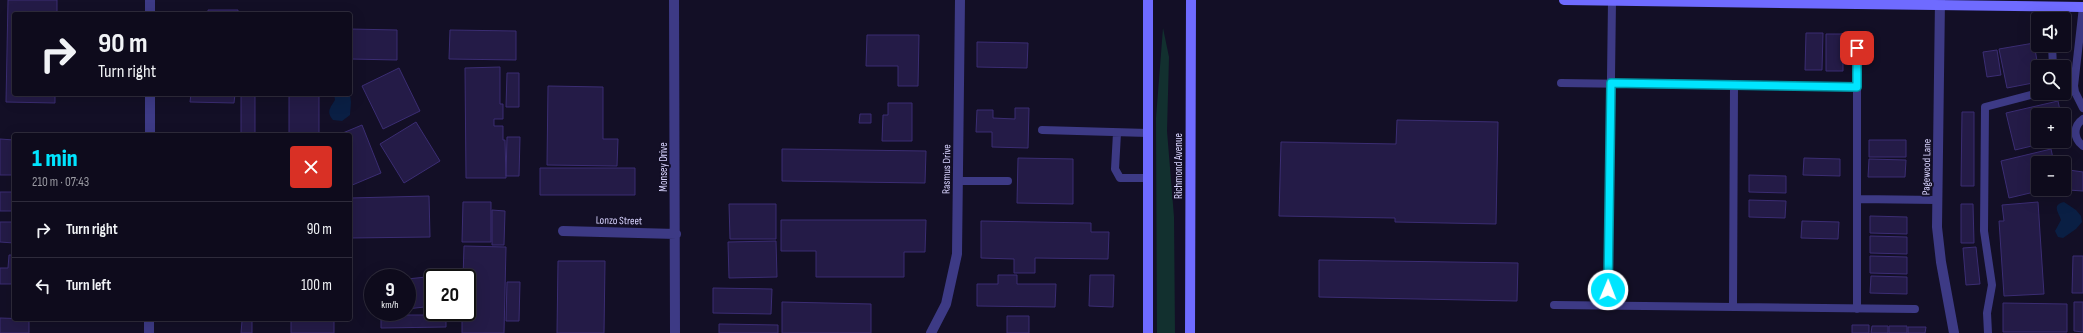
<!DOCTYPE html>
<html lang="en">
<head>
<meta charset="utf-8">
<style>
  :root { --surface:#0e0b1c; --page:#1c1929; --text:#f1f3f6; --muted:#9b9ba3; --line:#2e2b3b; --accent:#00e5ff }
  body { margin:0; font-family:"Sofia Sans Condensed",sans-serif; background:var(--page); color:var(--text); height:100vh; display:flex; flex-direction:column; font-size:15px; white-space:nowrap }
  * { box-sizing:border-box; margin:0 }
  p { font-size:13px; color:var(--muted) }
  .icon { flex:none; width:22px; height:22px; fill:none; stroke:currentColor; stroke-width:2; stroke-linecap:round; stroke-linejoin:round }
  .map { position:relative; flex:1; overflow:hidden }
  .side { position:absolute; left:12px; top:133px; width:340px; height:188px; display:flex; flex-direction:column; background:var(--surface); border-radius:4px; box-shadow:0 4px 16px #0002,0 0 0 1px var(--line) }
  .side>* { flex:none }
  .top-card { position:absolute; left:12px; top:12px; width:340px; height:84px; border-radius:4px; box-shadow:0 4px 16px #0002,0 0 0 1px var(--line); background:#0e0b1c; color:var(--text); overflow:hidden }
  .fabs { position:absolute; left:2031px; top:12px; display:grid; gap:8px }
  .fabs a { display:grid; place-items:center; width:40px; height:40px; border-radius:4px; background:var(--surface); box-shadow:0 4px 16px #0002,0 0 0 1px var(--line); font-size:20px }
  .speed { position:absolute; left:364px; top:269px; display:flex; gap:8px; font-size:20px; font-weight:700; text-align:center }
  .speed>* { display:grid; place-content:center; width:52px; height:52px; border-radius:50%; background:var(--surface); box-shadow:0 4px 16px #0002,0 0 0 1px var(--line); line-height:1 }
  .speed small { font-size:10px; font-weight:400 }
  .speed .limit { border:2px solid #111; border-radius:6px; background:#fff; color:#111 }
  .pin { position:absolute; display:grid; place-items:center; width:34px; height:34px; color:#fff; margin:-17px; border-radius:8px; box-shadow:0 2px 6px #0006 }
  .me { position:absolute; width:44px; margin:-22px; rotate:1deg; stroke-linejoin:round; filter:drop-shadow(0 0 3px #0008) }
  .turn { display:flex; align-items:center; gap:14px; height:84px; padding:0 20px; font-size:18px }
  .turn .icon { width:52px; height:52px; stroke-width:2.5 }
  .turn b { display:block; font-size:28px; line-height:34px }
  .round { display:grid; place-items:center; flex:none; width:42px; height:42px; border-radius:4px; background:var(--page) }
  .summary { display:flex; align-items:center; justify-content:space-between; height:68px; padding:0 20px }
  h1 { font-size:24px; font-weight:800; line-height:30px; color:var(--accent) }
  ul { padding:0; list-style:none }
  li { display:flex; align-items:center; gap:12px; height:56px; padding:0 20px; border-top:1px solid var(--line) }
  li div { flex:1 }
  li b { display:block; font-size:15px }
  li em { font-style:normal }
  .map>svg:first-child { display:block }
</style>
</head>
<body>
<div class="map">
<svg width="2083" height="333" viewBox="0 0 2083 333">
  <rect width="100%" height="100%" fill="#130f26"/>
  <!-- green -->
  <path fill="#12302f" d="M 1163,28 L 1169,57 L 1167,131 L 1174,217 L 1175,333 L 1157,333 L 1156,118 Z"/>
  <!-- water -->
  <path fill="#0a1f44" d="M 334,94 L 350,95 L 351,102 L 350,115 L 342,121 L 333,120 C 326,112 330,108 335,100 Z
    M 2064,202 L 2076,210 L 2081,216 L 2082,222 L 2076,229 L 2063,238 L 2058,237 L 2055,231 L 2061,220 C 2059,213 2051,205 2064,202 Z"/>
  <!-- building -->
  <path fill="#241b47" stroke="#3b2d73" d="M 8,0 L 57,0 L 57,14 L 14,14 L 14,94 L 55,94 L 55,103 L 6,102 Z
    M 208,10 L 238,10 L 238,14 L 208,14 Z
    M 350,29 L 397,30 L 397,60 L 350,59 Z
    M 450,30 L 516,31 L 516,60 L 449,59 Z
    M 1806,33 L 1823,33 L 1822,70 L 1805,70 Z
    M 1826,34 L 1843,34 L 1843,71 L 1826,71 Z
    M 867,35 L 919,35 L 918,86 L 898,86 L 898,66 L 866,66 Z
    M 977,42 L 1028,43 L 1027,68 L 977,67 Z
    M 2034,43 L 2038,67 L 2038,82 L 2007,88 L 1999,49 Z
    M 1997,50 L 2001,75 L 1987,77 L 1983,52 Z
    M 500,67 L 500,104 L 503,104 L 503,119 L 494,119 L 494,126 L 503,126 L 503,140 L 505,140 L 506,178 L 466,178 L 465,68 Z
    M 399,68 L 420,111 L 383,129 L 362,86 Z
    M 507,73 L 519,73 L 519,107 L 506,107 Z
    M 548,86 L 603,87 L 603,139 L 618,139 L 617,166 L 547,165 Z
    M 191,94 L 235,94 L 234,103 L 190,102 Z
    M 241,94 L 255,94 L 255,135 L 241,135 Z
    M 289,94 L 319,94 L 319,135 L 289,135 Z
    M 2058,101 L 2061,115 L 2038,115 L 2038,141 L 2053,141 L 2015,150 L 2006,113 Z
    M 888,103 L 912,103 L 912,141 L 882,141 L 883,115 L 888,115 Z
    M 1015,108 L 1029,108 L 1028,148 L 992,147 L 992,132 L 976,132 L 977,110 L 993,110 L 993,118 L 1015,119 Z
    M 1962,112 L 1974,112 L 1974,186 L 1961,186 Z
    M 860,114 L 871,114 L 871,123 L 859,123 Z
    M 1397,120 L 1498,122 L 1496,224 L 1395,222 L 1395,218 L 1279,216 L 1281,142 L 1396,144 Z
    M 416,122 L 440,161 L 404,183 L 380,144 Z
    M 362,125 L 381,173 L 350,186 L 350,135 L 338,135 Z
    M 507,137 L 520,137 L 519,176 L 506,176 Z
    M 0,139 L 14,140 L 14,175 L 0,175 Z
    M 1869,140 L 1906,140 L 1906,157 L 1869,157 Z
    M 782,149 L 926,151 L 925,183 L 782,181 Z
    M 2051,149 L 2054,163 L 2038,163 L 2038,189 L 2047,189 L 2009,198 L 2001,161 Z
    M 1018,158 L 1073,159 L 1073,204 L 1017,203 Z
    M 1804,158 L 1840,159 L 1840,176 L 1803,175 Z
    M 1869,159 L 1906,160 L 1905,177 L 1868,177 Z
    M 540,168 L 635,168 L 635,195 L 540,195 Z
    M 2069,170 L 2083,172 L 2083,191 L 2068,190 Z
    M 1749,175 L 1786,176 L 1786,193 L 1749,192 Z
    M 0,192 L 14,192 L 14,211 L 0,211 Z
    M 429,196 L 430,237 L 350,238 L 350,198 Z
    M 1749,200 L 1786,201 L 1785,218 L 1749,217 Z
    M 463,202 L 491,202 L 491,242 L 462,242 Z
    M 2038,202 L 2044,294 L 2004,296 L 1999,221 L 2004,221 L 2002,205 Z
    M 729,204 L 776,204 L 776,239 L 730,239 Z
    M 1961,204 L 1973,204 L 1974,243 L 1961,243 Z
    M 492,210 L 505,211 L 504,245 L 492,245 Z
    M 1870,216 L 1907,217 L 1907,234 L 1870,233 Z
    M 781,220 L 926,220 L 925,252 L 904,252 L 904,277 L 816,277 L 816,251 L 781,251 Z
    M 981,221 L 1091,223 L 1091,232 L 1109,232 L 1108,259 L 1035,258 L 1035,273 L 1014,273 L 1014,259 L 981,258 Z
    M 1802,221 L 1839,222 L 1838,239 L 1801,238 Z
    M 0,222 L 14,222 L 14,243 L 0,242 Z
    M 1870,236 L 1907,237 L 1907,254 L 1870,253 Z
    M 776,241 L 777,277 L 729,278 L 728,242 Z
    M 464,246 L 506,247 L 504,333 L 462,333 L 462,312 L 467,312 L 467,278 L 463,278 Z
    M 1976,247 L 1980,284 L 1966,285 L 1963,248 Z
    M 9,255 L 14,255 L 14,284 L 0,284 L 0,268 L 8,268 Z
    M 1870,256 L 1907,257 L 1907,274 L 1870,273 Z
    M 2073,256 L 2083,256 L 2083,293 L 2072,293 Z
    M 1319,260 L 1518,263 L 1517,301 L 1319,297 Z
    M 558,261 L 605,261 L 604,333 L 557,333 Z
    M 455,274 L 455,278 L 433,278 L 433,306 L 407,309 L 407,279 Z
    M 998,275 L 1017,275 L 1017,284 L 1056,284 L 1055,307 L 977,306 L 977,284 L 998,284 Z
    M 1090,275 L 1114,275 L 1113,307 L 1089,306 Z
    M 1871,276 L 1907,277 L 1907,294 L 1870,293 Z
    M 507,282 L 520,282 L 519,321 L 506,321 Z
    M 713,288 L 772,289 L 771,314 L 713,313 Z
    M 782,302 L 871,304 L 871,333 L 782,333 Z
    M 2074,302 L 2083,302 L 2083,332 L 2074,331 Z
    M 2003,303 L 2067,304 L 2067,332 L 2003,332 Z
    M 381,315 L 446,315 L 446,327 L 381,328 Z
    M 1007,316 L 1029,316 L 1029,333 L 1007,333 Z
    M 0,318 L 29,319 L 29,333 L 0,333 Z
    M 291,319 L 334,319 L 334,333 L 291,333 Z
    M 242,321 L 252,321 L 252,333 L 241,333 Z
    M 719,324 L 778,325 L 778,333 L 719,333 Z
    M 1852,325 L 1869,325 L 1869,333 L 1852,333 Z
    M 1872,326 L 1888,326 L 1888,333 L 1871,333 Z
    M 1889,326 L 1907,326 L 1907,333 L 1889,333 Z
    M 1908,327 L 1926,327 L 1925,333 L 1908,333 Z"/>
  <g fill="none" stroke-linecap="round" stroke-linejoin="round">
    <!-- lane -->
    <path stroke="#3d3a85" stroke-width="8" d="M 2047,7 L 2049,19
      M 2083,7 L 2074,86 L 2075,92 L 2083,108
      M 2052,45 L 2053,67
      M 1561,83 L 1857,87
      M 2064,91 L 2075,92
      M 2083,119 C 2073,126 2073,138 2083,146
      M 1042,130 L 1148,133
      M 1117,133 L 1115,169 L 1120,178 L 1149,178
      M 958,181 L 1008,181
      M 1857,199 L 1937,200
      M 1554,305 L 1915,309
      M 1608,306 L 1612,1
      M 1733,307 L 1734,85
      M 1857,309 L 1857,48
      M 1988,333 L 1987,313 L 1992,285 L 1984,231 L 1985,107 L 2038,93"/>
    <!-- street -->
    <path stroke="#3d3a85" stroke-width="10" d="M 674,0 L 675,333
      M 1940,0 L 1937,227 L 1941,262 L 1954,333
      M 150,14 L 150,0
      M 150,135 L 150,94
      M 563,231 L 676,234
      M 149,333 L 149,319
      M 931,333 L 946,304 L 957,254 L 960,0"/>
    <!-- secondary -->
    <path stroke="#6f6bff" stroke-width="10" d="M 1148,0 L 1148,333
      M 1564,0 L 2083,7
      M 1190,333 L 1191,0"/>
  </g>
  <g fill="none" stroke-linecap="round" stroke-linejoin="round">
    <!-- route casing -->
    <g stroke="#0095a6" stroke-width="10">
      <path id="route" d="M 1608,290 L 1611,83 L 1857,87 L 1857,48"/>
    </g>
    <!-- route -->
    <use href="#route" stroke="#00e5ff" stroke-width="7"/>
  </g>
  <g text-anchor="middle" stroke-width="4" stroke-linejoin="round" paint-order="stroke">
    <!-- street labels -->
    <g font-size="11" fill="#d9d4ff" stroke="#130f26">
      <text transform="translate(1178 166) rotate(-90)" y="4">Richmond Avenue</text>
      <text transform="translate(663 167) rotate(-90)" y="4">Monsey Drive</text>
      <text transform="translate(1926 167) rotate(-89)" y="4">Pagewood Lane</text>
      <text transform="translate(946 169) rotate(-89)" y="4">Rasmus Drive</text>
      <text transform="translate(619 220) rotate(1)" y="4">Lonzo Street</text>
    </g>
  </g>
</svg>
<div class="fabs">
<a><svg class="icon" aria-label="sound" viewBox="0 0 24 24"><path d="M4 9h4l5-4v14l-5-4H4zM17 9q2 3 0 6"/></svg></a>
<a><svg class="icon" aria-label="search" viewBox="0 0 24 24"><circle cx="10" cy="10" r="6"/><path d="M15 15l6 6"/></svg></a>
<a>+</a>
<a>−</a>
</div>
<div class="speed"><div>9<small>km/h</small></div><div class="limit">20</div></div>
<div class="pin" style="left:1857px;top:48px;background:#d93025"><svg class="icon" aria-label="arrive" viewBox="0 0 24 24"><path d="M6 21V4h12l-3 4 3 4H6"/></svg></div>
<svg class="me" style="left:1608px;top:290px" viewBox="-20 -20 40 40"><circle r="17" fill="#00e5ff" stroke="#fff" stroke-width="3"/><path d="M0-11L8 9 0 5-8 9z" fill="#fff"/></svg>
<div class="top-card">
<div class="turn"><svg class="icon" aria-label="right" viewBox="0 0 24 24"><path d="M7 20v-9h11M14 6l5 5-5 5"/></svg><div><b>90 m</b>Turn right</div></div>
</div>
<section class="side">
<div class="summary"><div><h1>1 min</h1><p>210 m · 07:43</p></div><a class="round" style="background:#d93025;color:#fff"><svg class="icon" aria-label="close" viewBox="0 0 24 24"><path d="M6 6l12 12M18 6L6 18"/></svg></a></div>
<ul>
<li><svg class="icon" aria-label="right" viewBox="0 0 24 24"><path d="M7 20v-9h11M14 6l5 5-5 5"/></svg><div><b>Turn right</b></div><em>90 m</em></li>
<li><svg class="icon" aria-label="left" viewBox="0 0 24 24"><path d="M17 20v-9H6M10 6l-5 5 5 5"/></svg><div><b>Turn left</b></div><em>100 m</em></li>
</ul>
</section>
</div>
</body>
</html>
